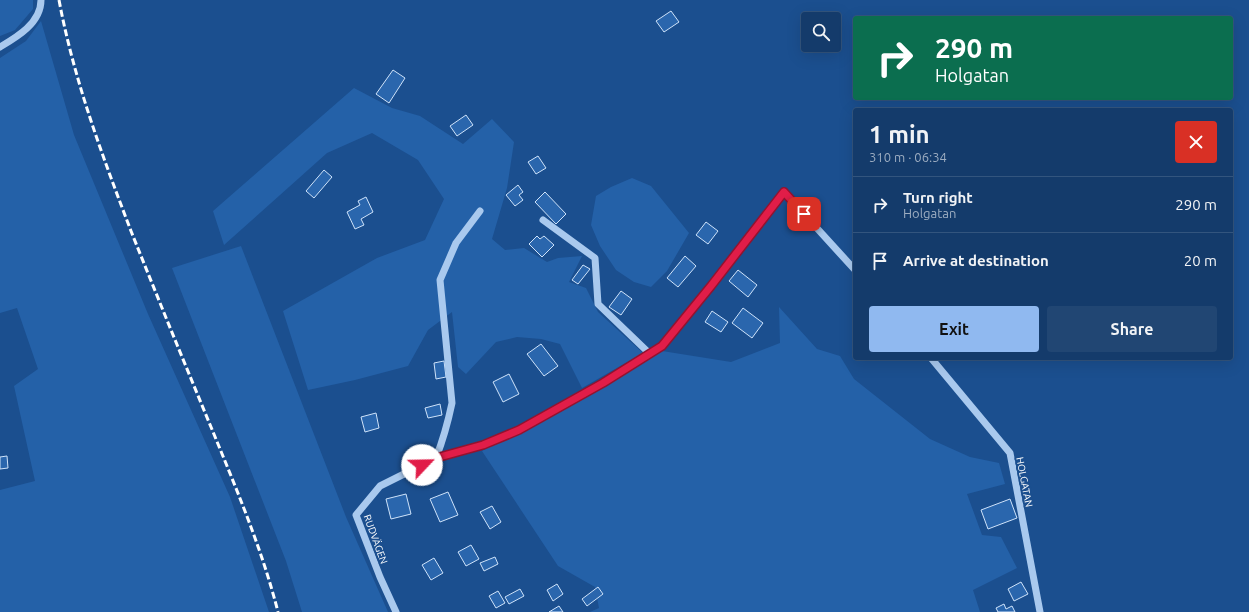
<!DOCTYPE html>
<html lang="en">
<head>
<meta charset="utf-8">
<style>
  :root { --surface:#143b6b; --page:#214673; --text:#f1f3f6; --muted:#9dadc1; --line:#33557e; --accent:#90b9f0 }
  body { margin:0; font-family:Ubuntu,sans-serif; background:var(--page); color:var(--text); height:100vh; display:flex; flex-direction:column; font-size:15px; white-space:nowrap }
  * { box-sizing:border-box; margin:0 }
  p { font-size:13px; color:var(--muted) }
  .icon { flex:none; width:22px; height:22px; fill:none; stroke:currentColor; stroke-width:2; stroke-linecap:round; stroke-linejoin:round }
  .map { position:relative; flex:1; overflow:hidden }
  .drawer { position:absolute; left:853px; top:108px; width:380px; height:252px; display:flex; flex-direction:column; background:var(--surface); border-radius:4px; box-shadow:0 4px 16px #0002,0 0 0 1px var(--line) }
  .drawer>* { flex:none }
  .banner { position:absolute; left:853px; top:16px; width:380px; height:84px; border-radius:4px; box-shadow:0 4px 16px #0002,0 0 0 1px var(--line); background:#0b6e4f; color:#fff; overflow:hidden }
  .buttons { position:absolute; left:801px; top:12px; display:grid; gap:8px }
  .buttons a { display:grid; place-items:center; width:40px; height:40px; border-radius:4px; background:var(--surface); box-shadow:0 4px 16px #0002,0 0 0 1px var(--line); font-size:20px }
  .pin { position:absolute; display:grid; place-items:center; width:34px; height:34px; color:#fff; margin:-17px; border-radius:8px; box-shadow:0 2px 6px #0006 }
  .me { position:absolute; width:44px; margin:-22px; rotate:66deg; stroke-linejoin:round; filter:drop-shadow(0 0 3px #0008) }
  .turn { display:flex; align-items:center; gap:14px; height:84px; padding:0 16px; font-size:18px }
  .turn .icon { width:52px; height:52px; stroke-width:2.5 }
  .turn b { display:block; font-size:28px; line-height:34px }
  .round { display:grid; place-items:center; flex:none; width:42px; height:42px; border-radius:4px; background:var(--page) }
  .head { display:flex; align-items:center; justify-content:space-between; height:68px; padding:0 16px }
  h1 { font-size:24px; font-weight:700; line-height:30px }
  .primary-button { display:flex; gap:8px; margin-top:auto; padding:8px 16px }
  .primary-button a { flex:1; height:46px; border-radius:4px; background:var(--accent); color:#111; font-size:16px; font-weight:700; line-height:46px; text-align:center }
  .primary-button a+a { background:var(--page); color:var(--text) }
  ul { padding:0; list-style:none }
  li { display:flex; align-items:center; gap:12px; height:56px; padding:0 16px; border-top:1px solid var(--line) }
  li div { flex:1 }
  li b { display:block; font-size:15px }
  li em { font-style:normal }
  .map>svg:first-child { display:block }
</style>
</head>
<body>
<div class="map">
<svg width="1249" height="612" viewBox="0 0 1249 612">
  <rect width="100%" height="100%" fill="#1b4f8f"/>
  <!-- green -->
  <path fill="#2461a8" d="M 0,0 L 33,0 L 33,9 L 15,30 L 0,36 Z
    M 41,21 L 74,135 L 148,314 L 230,497 L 269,612 L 0,612 L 0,490 L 35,481 L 14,386 L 38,369 L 17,308 L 0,313 L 0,58 L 26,41 Z
    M 354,88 L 392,108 L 420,116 L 463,144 L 492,119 L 514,142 L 507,188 L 492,239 L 505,250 L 524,248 L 547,262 L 558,258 L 582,256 L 569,282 L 586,288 L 598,312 L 643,353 L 582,388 L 560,344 L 541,339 L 517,337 L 496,342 L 466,374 L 458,367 L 452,312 L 428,330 L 408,366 L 355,380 L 308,390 L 283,311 L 377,258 L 425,240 L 444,199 L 418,160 L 372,133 L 327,153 L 224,245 L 213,211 Z
    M 632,178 L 651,186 L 689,233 L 667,271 L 651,287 L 634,282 L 616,270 L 600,246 L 591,225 L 596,196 L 611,187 Z
    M 241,246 L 346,517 L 388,612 L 302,612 L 286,561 L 172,268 Z
    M 779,307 L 817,349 L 840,356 L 854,379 L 930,439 L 970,457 L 999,463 L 1005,484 L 967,494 L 982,535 L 1001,537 L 1017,568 L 973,590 L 980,612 L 590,612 L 599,608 L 595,587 L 558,566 L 482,451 L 662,351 L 731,362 L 780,343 Z"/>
  <!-- building -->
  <path fill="#2a66ad" stroke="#cfe3fa" d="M 671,11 L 679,22 L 664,32 L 656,21 Z
    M 393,70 L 405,78 L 389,103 L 376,94 Z
    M 466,115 L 473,125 L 457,136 L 450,126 Z
    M 538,156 L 546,168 L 536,174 L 528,162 Z
    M 324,170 L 332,177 L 314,198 L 306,191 Z
    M 518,185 L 523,192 L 519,195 L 523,200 L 515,206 L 506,195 Z
    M 545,192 L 566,214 L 556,224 L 535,202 Z
    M 366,197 L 373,212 L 361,219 L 364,225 L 355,229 L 347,212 L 360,205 L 358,201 Z
    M 706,222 L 718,231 L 708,244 L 696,235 Z
    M 537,236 L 540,239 L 544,236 L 554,245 L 542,257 L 529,244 Z
    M 685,256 L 696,266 L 678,287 L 667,278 Z
    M 583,265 L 590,269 L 578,284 L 572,280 Z
    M 738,270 L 757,285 L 748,297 L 729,281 Z
    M 621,291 L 632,299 L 621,315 L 609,307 Z
    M 743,308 L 763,323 L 752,338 L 732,323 Z
    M 712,311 L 728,322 L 721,332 L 705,322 Z
    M 541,344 L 558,366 L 544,376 L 527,354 Z
    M 444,361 L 446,377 L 436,379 L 434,363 Z
    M 509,374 L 519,394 L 503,402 L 493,382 Z
    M 440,404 L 442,415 L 428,418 L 425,408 Z
    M 376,413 L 379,428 L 365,432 L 361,417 Z
    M 7,456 L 8,468 L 0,469 L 0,457 Z
    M 448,492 L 458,515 L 440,522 L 430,499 Z
    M 406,494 L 411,514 L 391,519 L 386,499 Z
    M 1010,499 L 1017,518 L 988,529 L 981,510 Z
    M 492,506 L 501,522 L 490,529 L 480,512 Z
    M 471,545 L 479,559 L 466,566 L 458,552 Z
    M 495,557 L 498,564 L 484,571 L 480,563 Z
    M 434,558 L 443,573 L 431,580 L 422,565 Z
    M 1021,582 L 1028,594 L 1014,601 L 1008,589 Z
    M 557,584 L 563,594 L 553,601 L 547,590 Z
    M 598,587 L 603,594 L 587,606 L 582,599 Z
    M 520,589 L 524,596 L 509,604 L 505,597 Z
    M 498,591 L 505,603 L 496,608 L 489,596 Z
    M 1004,604 L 1006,609 L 1012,606 L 1015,612 L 998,612 L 996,608 Z
    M 559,606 L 563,612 L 549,612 Z"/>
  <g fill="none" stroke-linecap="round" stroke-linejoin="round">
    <!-- minor -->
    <path stroke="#a9c9ee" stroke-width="7" d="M 0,47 C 17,37 41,23 41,0
      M 543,220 L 595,258 L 598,304 L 650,354
      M 931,358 L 1010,453 L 1040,612
      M 436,458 C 443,440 448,422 452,403 L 440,280 L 456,243 L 480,211
      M 396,612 L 380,577 L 356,515 L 380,486 L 436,458 L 483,445 L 519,430 L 603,383 L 662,346 L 711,286 L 784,192 L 855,270"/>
    <!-- rail -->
    <path stroke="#fff" stroke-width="3" stroke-dasharray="7 3" stroke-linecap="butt" d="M 59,0 C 74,80 102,155 131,231 C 157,296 184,362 211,427 C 236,488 262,549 278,612"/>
  </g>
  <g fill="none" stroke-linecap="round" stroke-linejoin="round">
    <!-- route casing -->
    <g stroke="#92132f" stroke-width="10">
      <path id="route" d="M 422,465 L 436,458 L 483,445 L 519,430 L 603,383 L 662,346 L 711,286 L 784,192 L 804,214"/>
    </g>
    <!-- route -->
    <use href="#route" stroke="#e11d48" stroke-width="7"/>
  </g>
  <g text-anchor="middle" stroke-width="4" stroke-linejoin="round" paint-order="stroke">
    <!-- street labels -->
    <g font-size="10" fill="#fff" stroke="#1b4f8f">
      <text transform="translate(1025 482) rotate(79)" y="4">HOLGATAN</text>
      <text transform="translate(376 539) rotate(70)" y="4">RUDVÄGEN</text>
    </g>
  </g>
</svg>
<div class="buttons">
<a><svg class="icon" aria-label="search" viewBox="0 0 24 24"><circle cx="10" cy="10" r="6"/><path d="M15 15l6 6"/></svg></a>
</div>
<div class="pin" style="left:804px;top:214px;background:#d93025"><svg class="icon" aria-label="arrive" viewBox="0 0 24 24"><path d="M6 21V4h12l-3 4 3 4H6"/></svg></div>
<svg class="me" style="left:422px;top:465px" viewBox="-20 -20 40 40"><circle r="19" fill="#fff"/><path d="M0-13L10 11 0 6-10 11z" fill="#e11d48"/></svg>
<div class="banner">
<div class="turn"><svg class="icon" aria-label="right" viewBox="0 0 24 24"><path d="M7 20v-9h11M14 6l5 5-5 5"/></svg><div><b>290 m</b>Holgatan</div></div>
</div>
<section class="drawer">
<div class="head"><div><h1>1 min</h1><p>310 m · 06:34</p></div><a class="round" style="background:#d93025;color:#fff"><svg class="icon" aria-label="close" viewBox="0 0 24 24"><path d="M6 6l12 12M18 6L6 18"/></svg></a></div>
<ul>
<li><svg class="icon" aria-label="right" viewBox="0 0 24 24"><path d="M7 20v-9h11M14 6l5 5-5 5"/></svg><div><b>Turn right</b><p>Holgatan</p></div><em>290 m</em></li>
<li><svg class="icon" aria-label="arrive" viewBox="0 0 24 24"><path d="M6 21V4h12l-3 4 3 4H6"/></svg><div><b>Arrive at destination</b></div><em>20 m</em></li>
</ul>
<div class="primary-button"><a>Exit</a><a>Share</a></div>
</section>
</div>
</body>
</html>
